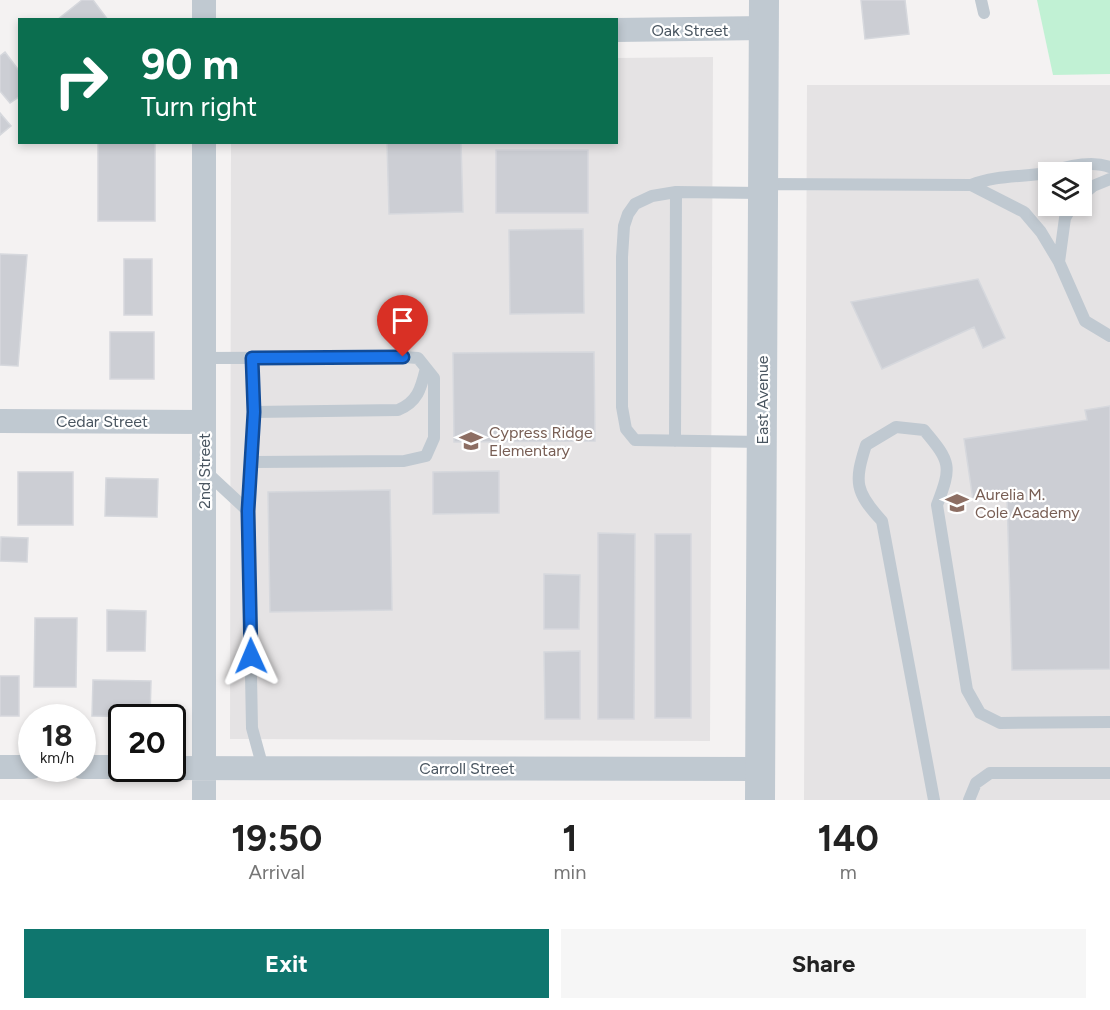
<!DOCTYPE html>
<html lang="en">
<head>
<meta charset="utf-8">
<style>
  :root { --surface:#fff; --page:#f6f6f6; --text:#222; --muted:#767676; --accent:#0f766e }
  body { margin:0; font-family:Figtree,sans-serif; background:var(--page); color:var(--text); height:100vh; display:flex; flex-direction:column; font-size:22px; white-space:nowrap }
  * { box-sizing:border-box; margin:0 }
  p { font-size:20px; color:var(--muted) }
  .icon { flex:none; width:33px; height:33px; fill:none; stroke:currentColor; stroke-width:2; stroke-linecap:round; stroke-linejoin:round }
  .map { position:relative; height:800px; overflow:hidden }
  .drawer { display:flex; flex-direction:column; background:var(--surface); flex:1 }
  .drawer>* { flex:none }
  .top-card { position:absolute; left:18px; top:18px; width:600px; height:126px; border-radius:0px; box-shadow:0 3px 9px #0003; background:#0b6e4f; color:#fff; overflow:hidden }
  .controls { position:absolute; left:1038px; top:162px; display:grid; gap:12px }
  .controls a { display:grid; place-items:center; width:54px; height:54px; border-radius:0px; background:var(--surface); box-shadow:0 3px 9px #0003; font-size:30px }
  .speed { position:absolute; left:18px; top:704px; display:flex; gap:12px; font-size:30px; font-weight:700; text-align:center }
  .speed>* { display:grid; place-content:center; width:78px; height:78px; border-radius:50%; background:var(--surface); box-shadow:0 3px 9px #0003; line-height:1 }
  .speed small { font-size:15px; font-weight:400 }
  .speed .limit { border:3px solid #111; border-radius:9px; background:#fff; color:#111 }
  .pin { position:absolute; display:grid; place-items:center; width:51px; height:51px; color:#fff; margin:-62px -26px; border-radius:50% 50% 50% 0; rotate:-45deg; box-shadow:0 0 6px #0007 }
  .pin .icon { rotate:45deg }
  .me { position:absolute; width:66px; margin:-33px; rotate:359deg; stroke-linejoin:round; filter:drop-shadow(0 0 4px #0008) }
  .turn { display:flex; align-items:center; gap:21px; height:126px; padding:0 24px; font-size:27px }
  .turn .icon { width:78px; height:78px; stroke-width:2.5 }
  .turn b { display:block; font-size:42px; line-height:51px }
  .eta { display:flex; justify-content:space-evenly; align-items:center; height:102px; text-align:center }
  .eta b { font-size:36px; font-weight:700; line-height:42px }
  .button { display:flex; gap:12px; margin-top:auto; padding:12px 24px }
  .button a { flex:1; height:69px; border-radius:0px; background:var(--accent); color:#fff; font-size:24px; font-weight:700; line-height:69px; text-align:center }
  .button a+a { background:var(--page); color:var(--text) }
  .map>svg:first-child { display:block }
</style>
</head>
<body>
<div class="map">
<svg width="1110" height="800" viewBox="0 0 1110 800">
  <rect width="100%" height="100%" fill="#f4f2f2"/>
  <!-- education -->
  <path fill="#e5e3e4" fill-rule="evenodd" d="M 713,57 L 710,741 L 230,739 L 231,143 L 616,142 L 617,58 Z
    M 807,85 L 1110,85 L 1110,800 L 804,800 ZM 1048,172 L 1082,172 L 1082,206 L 1048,206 Z"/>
  <!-- green -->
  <path fill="#c1f1d4" d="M 1037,0 L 1110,0 L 1110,74 L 1053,75 Z"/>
  <!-- building -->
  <path fill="#ccced4" stroke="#d6d8dd" stroke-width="1.5" d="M 82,0 L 93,0 L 108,20 L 57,20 Z
    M 861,0 L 905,0 L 909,34 L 865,39 Z
    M 5,52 L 20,72 L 20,96 L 10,103 L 0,91 L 0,56 Z
    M 0,113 L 11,126 L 0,135 Z
    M 98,142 L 155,142 L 155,221 L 98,221 Z
    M 387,142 L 461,142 L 463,212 L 389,214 Z
    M 496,150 L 588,150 L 588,213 L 496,213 Z
    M 583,229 L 584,313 L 510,314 L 509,230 Z
    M 0,254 L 27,255 L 18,366 L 0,365 Z
    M 124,259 L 152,259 L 152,315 L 124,315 Z
    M 978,279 L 1005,338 L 983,348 L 974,327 L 882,369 L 851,302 Z
    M 110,332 L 154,332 L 154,379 L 110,379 Z
    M 594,352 L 595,441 L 454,442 L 453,353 Z
    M 1110,406 L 1110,669 L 1012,670 L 1007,496 L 973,500 L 964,439 L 1087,420 L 1085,410 Z
    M 499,471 L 499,513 L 433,514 L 433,472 Z
    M 18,472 L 73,472 L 73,525 L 18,525 Z
    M 106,478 L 158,479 L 157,517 L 105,516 Z
    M 390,490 L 392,610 L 270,612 L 268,492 Z
    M 598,533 L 635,534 L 634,719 L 598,719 Z
    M 655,534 L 691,534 L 691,718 L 655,718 Z
    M 1,537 L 28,538 L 27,562 L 0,561 Z
    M 544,574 L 580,575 L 579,629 L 544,629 Z
    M 107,610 L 146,611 L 145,651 L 107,651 Z
    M 35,618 L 77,618 L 76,687 L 34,687 Z
    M 580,651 L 580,719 L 545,719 L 544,652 Z
    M 0,676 L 19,676 L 19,716 L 0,716 Z
    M 93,680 L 151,681 L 150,717 L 92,716 Z"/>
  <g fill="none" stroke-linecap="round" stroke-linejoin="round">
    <!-- service -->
    <path stroke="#c0c9d1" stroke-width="12" d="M 981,0 L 984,13
      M 1050,172 C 1068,166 1091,160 1110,167
      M 764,184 L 971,185 C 995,175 1022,177 1048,173
      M 971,185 L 1024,212 L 1041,232 L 1059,262 L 1085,321 L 1110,336
      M 1082,195 L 1093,186 L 1110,179
      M 1059,262 L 1065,218 L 1072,206
      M 204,358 L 403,357 L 418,358 L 434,378 L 434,438 L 426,456 L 404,461 L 250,462
      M 252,358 L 254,412 L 248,513 L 252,728 L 263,768
      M 254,412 L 398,410 C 418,402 421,388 426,368
      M 675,441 L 676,192
      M 762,442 L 635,440 L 626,429 L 622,407 L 622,257 L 624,226 L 628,214 L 635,204 L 652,196 L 676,192 L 762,193
      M 205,471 L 248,511
      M 934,800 L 882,521 C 855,492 854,482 866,445 L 896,427 L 924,430 C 951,462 952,466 937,505 L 967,690 L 980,713 L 1000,723 L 1110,722
      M 969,800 L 976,783 L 990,773 L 1110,773"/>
    <!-- minor -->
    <path stroke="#c0c9d1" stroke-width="24" d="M 204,20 L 204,0
      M 616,30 L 764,28
      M 0,421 L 204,422
      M 0,767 L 32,767
      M 82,767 L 122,767
      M 172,768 L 761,769
      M 204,800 L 204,142"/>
    <!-- tertiary -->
    <path stroke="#c0c9d1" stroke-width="30" d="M 760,800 L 764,0"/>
  </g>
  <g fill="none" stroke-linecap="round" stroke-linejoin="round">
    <!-- route casing -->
    <g stroke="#114b97" stroke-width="15">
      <path id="route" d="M 251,656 L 248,511 L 254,412 L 252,358 L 403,357"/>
    </g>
    <!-- route -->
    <use href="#route" stroke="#1a73e8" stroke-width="10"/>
  </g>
  <!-- icons -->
  <defs>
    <g id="school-bare" transform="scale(1.8)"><path d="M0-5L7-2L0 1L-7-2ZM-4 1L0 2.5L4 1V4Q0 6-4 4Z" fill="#8d6e63" stroke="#fff" stroke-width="2.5" paint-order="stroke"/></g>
  </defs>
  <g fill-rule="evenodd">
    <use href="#school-bare" x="471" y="441"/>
    <use href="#school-bare" x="957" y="503"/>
  </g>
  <g text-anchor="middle" stroke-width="4.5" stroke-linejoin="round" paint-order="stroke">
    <!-- street labels -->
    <g font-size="16" fill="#495560" stroke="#fff">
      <text x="690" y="36">Oak Street</text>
      <text transform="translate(762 400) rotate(-90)" y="6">East Avenue</text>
      <text x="102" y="427">Cedar Street</text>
      <text transform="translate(204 471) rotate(-90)" y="6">2nd Street</text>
      <text x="467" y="774">Carroll Street</text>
    </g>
    <!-- education labels -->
    <g font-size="16" fill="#785e54" stroke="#fff" text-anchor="start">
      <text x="489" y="438">Cypress Ridge<tspan x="489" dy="18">Elementary</tspan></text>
      <text x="975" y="500">Aurelia M.<tspan x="975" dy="18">Cole Academy</tspan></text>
    </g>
  </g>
</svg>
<div class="controls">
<a><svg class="icon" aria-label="layers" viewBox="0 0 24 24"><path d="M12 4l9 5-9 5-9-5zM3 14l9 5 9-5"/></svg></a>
</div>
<div class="speed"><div>18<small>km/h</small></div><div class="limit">20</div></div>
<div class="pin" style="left:403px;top:357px;background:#d93025"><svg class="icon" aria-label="arrive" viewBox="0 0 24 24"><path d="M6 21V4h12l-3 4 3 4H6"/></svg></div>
<svg class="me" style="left:251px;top:656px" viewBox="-20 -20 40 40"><path d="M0-17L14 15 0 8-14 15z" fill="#1a73e8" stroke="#fff" stroke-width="4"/></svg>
<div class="top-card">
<div class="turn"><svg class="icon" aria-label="right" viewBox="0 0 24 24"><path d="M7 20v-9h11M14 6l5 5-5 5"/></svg><div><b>90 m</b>Turn right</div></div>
</div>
</div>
<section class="drawer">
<div class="eta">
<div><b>19:50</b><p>Arrival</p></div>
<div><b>1</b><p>min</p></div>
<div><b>140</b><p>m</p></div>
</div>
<div class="button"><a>Exit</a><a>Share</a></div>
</section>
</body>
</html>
